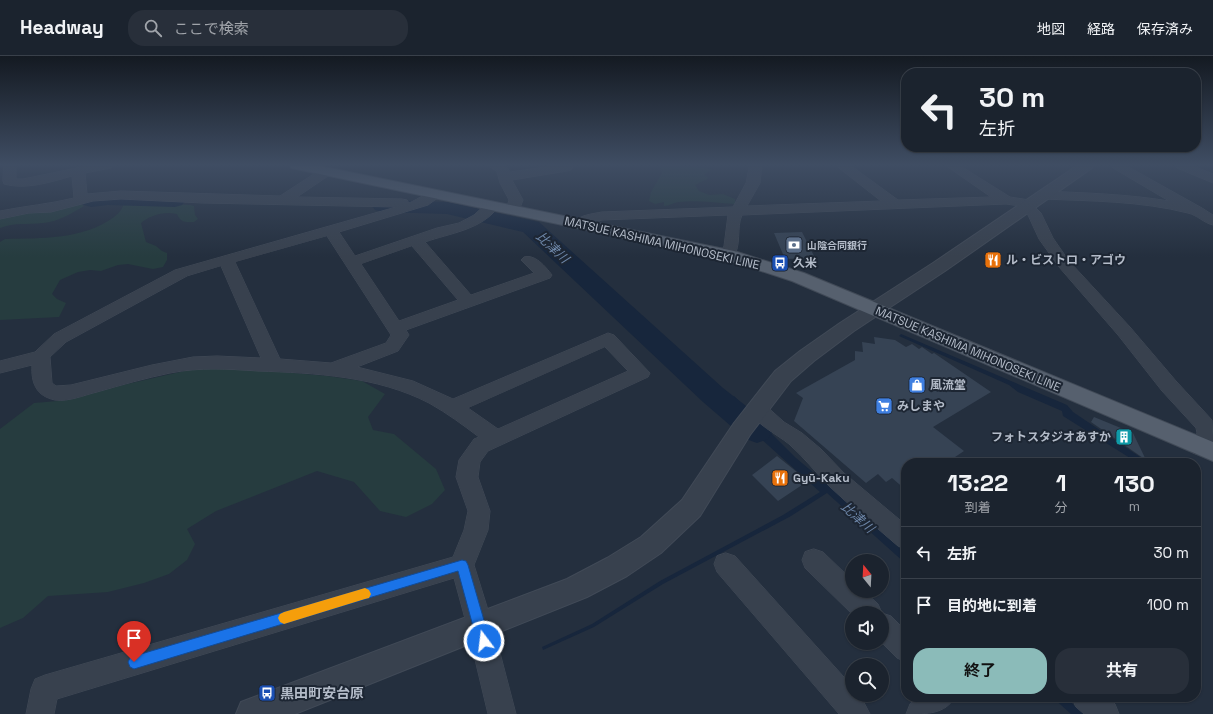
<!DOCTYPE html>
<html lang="ja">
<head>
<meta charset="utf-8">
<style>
  :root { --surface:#1b232e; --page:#282f3a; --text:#f1f3f6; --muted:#a0a4aa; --line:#39404a; --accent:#8bbbb9 }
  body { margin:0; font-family:"Space Grotesk","Noto Sans JP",sans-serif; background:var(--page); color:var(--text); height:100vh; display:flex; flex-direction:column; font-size:15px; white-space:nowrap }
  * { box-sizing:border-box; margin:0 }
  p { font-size:13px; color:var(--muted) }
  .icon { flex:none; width:22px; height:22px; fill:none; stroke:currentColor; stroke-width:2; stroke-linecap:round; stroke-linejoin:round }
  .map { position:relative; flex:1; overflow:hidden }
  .side { position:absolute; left:901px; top:402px; width:300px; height:244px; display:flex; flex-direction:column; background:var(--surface); border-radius:16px; box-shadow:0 1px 3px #0004,0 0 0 1px var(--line) }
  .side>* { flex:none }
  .banner { position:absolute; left:901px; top:12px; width:300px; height:84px; border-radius:16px; box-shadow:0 1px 3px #0004,0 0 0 1px var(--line); background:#1b232e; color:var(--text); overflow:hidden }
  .needle { width:26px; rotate:342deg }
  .fabs { position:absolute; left:845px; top:498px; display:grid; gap:8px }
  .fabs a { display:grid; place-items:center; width:44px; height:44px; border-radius:50%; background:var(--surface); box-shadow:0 1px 3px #0004,0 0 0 1px var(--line); font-size:20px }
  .pin { position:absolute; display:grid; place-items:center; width:34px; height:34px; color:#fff; margin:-41px -17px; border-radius:50% 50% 50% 0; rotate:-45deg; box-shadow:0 0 4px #0007 }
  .pin .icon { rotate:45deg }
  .me { position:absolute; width:44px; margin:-22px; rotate:345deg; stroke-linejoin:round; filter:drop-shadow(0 0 3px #0008) }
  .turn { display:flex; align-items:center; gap:14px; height:84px; padding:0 12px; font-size:18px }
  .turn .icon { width:52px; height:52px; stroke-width:2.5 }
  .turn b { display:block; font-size:28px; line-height:34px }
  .eta { display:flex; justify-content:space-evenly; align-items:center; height:68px; text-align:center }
  .eta b { font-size:24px; font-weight:700; line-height:28px }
  .button { display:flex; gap:8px; margin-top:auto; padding:8px 12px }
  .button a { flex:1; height:46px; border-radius:16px; background:var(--accent); color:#111; font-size:16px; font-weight:700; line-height:46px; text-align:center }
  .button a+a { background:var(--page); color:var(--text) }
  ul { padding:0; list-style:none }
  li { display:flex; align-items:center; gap:12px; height:52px; padding:0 12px; border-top:1px solid var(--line) }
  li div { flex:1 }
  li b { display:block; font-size:15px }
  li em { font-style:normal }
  header { display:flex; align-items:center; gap:24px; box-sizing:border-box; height:56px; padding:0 20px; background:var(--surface); border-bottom:1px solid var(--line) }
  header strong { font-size:19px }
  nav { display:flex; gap:22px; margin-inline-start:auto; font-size:14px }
  .search { width:280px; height:36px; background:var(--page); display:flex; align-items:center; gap:10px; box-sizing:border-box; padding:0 14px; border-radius:16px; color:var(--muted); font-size:15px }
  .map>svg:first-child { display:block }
</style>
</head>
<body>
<header>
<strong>Headway</strong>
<div class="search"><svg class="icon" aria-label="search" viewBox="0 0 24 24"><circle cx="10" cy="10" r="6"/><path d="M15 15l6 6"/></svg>ここで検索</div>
<nav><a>地図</a><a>経路</a><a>保存済み</a></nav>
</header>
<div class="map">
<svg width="1213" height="658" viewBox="0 0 1213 658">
  <rect width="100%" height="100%" fill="#242f3e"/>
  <!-- green -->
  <path fill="#263c3f" d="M 663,109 L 678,109 L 712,113 L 704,119 L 709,122 L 695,129 L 699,135 L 709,139 L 723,138 L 735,143 L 735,148 C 716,147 698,144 679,146 C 674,146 670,150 664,150 L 664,146 L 655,148 L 649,145 L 651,136 L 662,117 L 660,111 Z
    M 124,146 L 190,149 L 194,150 L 195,159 L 198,163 L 194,166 C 185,166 181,167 177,158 C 164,155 151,159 141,167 L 146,186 L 156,190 L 162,195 L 167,197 L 167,204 L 163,211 L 153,213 L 128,208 L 118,209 L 101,215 L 90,214 L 78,216 L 60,224 L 52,238 L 57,243 L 66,247 L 59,261 L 0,264 L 0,186 L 5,183 C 41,182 83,184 114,161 C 119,157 123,153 124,146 Z
    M 81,148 L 84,150 C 72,157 58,166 43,167 C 28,169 15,166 0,172 L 0,162 Z
    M 202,311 L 236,312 L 327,320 L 362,325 L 385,338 L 368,361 L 373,374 L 394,378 L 436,413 L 445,434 L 432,448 L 406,461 L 380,455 L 354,426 L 317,415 L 216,455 L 187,473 L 195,488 L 187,504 L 169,518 L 144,527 L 108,536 L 48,540 L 23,562 L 0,572 L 0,373 L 34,347 L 69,344 L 123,329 Z"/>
  <!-- water -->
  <path fill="#17263c" d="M 901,278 L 1067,349 L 1073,356 L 1149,407 L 1138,407 L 1063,360 L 1062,355 L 1018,336 L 1009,329 L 899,280 Z
    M 734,340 L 796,402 L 847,445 L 906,498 L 906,508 L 827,437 L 791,460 L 663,528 L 594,571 L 543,594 L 542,591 L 592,568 L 660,525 L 783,459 L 820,436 L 759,381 L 725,353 Z
    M 1052,641 L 1065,641 L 1084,658 L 1071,658 Z"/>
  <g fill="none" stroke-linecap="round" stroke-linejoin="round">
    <!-- river -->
    <path fill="#17263c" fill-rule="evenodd" d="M 108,137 L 175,139 L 182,141 L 185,145 L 182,149 L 175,151 L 108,149 L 91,151 L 84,149 L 81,145 L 84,141 Z
      M 382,144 L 447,146 L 539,166 L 723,332 L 768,367 L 773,375 L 768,383 L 757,387 L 746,383 L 703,346 L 523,176 L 447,158 L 382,156 L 375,154 L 372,150 L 375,146 Z"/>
  </g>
  <!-- building -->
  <path fill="#364354" d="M 802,176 L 815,202 L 785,203 L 774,177 Z
    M 874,281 L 895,284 L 906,291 L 912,288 L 919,293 L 922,291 L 932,298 L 934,297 L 991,336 L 933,371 L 964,395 L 946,407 L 906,407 L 906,434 L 892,422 L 886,426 L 878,418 L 866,427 L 794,365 L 803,342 L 796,337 L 855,304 L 855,295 L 863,296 L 862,286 L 875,288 Z
    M 1094,361 L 1133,377 L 1146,404 L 1091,366 Z
    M 777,400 L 808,425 L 778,445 L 752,419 Z"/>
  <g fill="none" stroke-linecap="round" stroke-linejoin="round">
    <!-- minor casing -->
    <g stroke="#414a57" stroke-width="1">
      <path id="minor" d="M 4,109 L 16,109 L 16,123 L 23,123 L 91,109 L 113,109 L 111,112 L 85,117 L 87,138 L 121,135 L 280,140 L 323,112 L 331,112 L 333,115 L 331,118 L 297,141 L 402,143 L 407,144 L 409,147 C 419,143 430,133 441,135 L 443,138 L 428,149 L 339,176 L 355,200 L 437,172 L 459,167 L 474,159 L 487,147 L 492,146 L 497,147 L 499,150 C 482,174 450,177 425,186 L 471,239 L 534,217 L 521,204 L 524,201 C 535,198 545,210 552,219 L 550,222 L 406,274 L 409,279 L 398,295 L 357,311 L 413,325 L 453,343 L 608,277 L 614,279 L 650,317 L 648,321 L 488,395 L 480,406 L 478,421 L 490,455 L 488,474 L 474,509 L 493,570 L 516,658 L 488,658 L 467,570 L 454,522 L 57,643 L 54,658 L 26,658 L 31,633 L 35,623 L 45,619 L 453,501 L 464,474 L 468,455 L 456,421 L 459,404 L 474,383 L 479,381 C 463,369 447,357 429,347 C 377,320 315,317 258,315 C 228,313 200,311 170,317 C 146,322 121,329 97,336 C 84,339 69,346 55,344 C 36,340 31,327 32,309 L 0,317 L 0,305 L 35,296 L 54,278 L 175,214 L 396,151 L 203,147 L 121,143 L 93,145 L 51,156 L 29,157 L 0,163 L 0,155 C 25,150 50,148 74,142 L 72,120 C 50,126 27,134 4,128 L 3,125 ZM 327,180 L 391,279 L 386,287 L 331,307 L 280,303 L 235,206 ZM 412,190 L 458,244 L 399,265 L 361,208 ZM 221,210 L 261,302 L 217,300 L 193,301 L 152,309 L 71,329 L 56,330 L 52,327 L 50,301 L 66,286 L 187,220 ZM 605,291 L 628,315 L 498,373 L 468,352 Z
        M 488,109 C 497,108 506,107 510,116 L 559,109 L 572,109 L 573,111 L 571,114 L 567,115 L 512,124 L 523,144 L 518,157 L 513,158 L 508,157 L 506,154 L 509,144 L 500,127 L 497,116 Z
        M 750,109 L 762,109 L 760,127 L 747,150 L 881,145 L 839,112 L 837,109 L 850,109 L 898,144 L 991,141 L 945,109 L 959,109 L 1010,141 L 1036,145 L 1038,148 L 1035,151 L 1041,157 L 1053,182 L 1069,205 L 1130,271 L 1176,325 L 1212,364 L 1213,386 L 1207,397 L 1200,399 L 1193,397 L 1190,391 L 1197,377 L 1196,372 L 1162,335 L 1118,279 L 1059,211 L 1039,183 L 1028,159 L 1021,154 L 1020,150 L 1006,148 L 742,159 C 736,172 742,189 733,202 L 728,204 L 723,202 L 720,199 L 724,190 L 728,159 L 602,164 L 579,172 L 574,171 L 572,168 C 578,159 592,158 602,156 L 733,151 L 746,127 Z
        M 1111,109 L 1125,109 L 1202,152 L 1213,159 L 1213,169 C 1204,167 1197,159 1188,157 C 1141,145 1091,145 1043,143 L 1038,142 L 1036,139 L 1038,136 L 1043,135 C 1085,137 1127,138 1169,145 L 1113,112 Z
        M 1175,109 L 1191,109 L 1213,118 L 1213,127 L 1177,112 Z
        M 757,346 L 764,348 L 784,366 L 802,377 L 821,393 L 844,417 L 906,469 L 906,493 L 898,490 C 875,470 851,451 829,430 C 815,416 804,401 789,388 C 775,377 757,369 747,353 L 750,348 Z
        M 814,493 L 823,496 L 852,524 L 852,535 L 864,535 L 878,548 L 882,557 L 891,560 L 906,575 L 906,606 L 897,602 L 882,587 L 882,557 L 852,558 L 805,512 L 802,504 L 805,496 Z
        M 726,497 L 735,500 L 852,630 L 852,639 L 860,639 L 870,658 L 839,658 L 717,516 L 714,508 L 717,500 Z
        M 918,641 L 955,641 C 945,658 928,658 906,658 L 910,648 Z
        M 1072,641 L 1107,641 L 1115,648 L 1119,658 L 1084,658 L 1076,651 Z"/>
    </g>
    <!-- tertiary casing -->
    <g stroke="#414a57" stroke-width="2">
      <path id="tertiary" d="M 1078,109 L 1094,109 L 1092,112 L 945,215 L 854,275 L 814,305 L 791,325 L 750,379 L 700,460 L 661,497 L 627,520 L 587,541 L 295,658 L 236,658 L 241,646 L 567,523 L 607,502 L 641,481 L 682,444 L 734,367 L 775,315 L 800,295 L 840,267 L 933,207 Z"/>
    </g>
    <!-- primary casing -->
    <g stroke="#414a57" stroke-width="2">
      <path id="primary" d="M 289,109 L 315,109 L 734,195 L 804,217 L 1213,386 L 1213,405 L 792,225 L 724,203 L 296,113 L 291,112 Z"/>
    </g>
    <!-- minor -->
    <use href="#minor" fill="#38414e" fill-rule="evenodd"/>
    <!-- tertiary -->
    <use href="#tertiary" fill="#38414e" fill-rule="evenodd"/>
    <!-- primary -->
    <use href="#primary" fill="#56606e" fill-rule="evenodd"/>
  </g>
  <!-- sky -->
  <linearGradient id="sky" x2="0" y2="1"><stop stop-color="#141a22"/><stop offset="0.54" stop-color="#3f4d63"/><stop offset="1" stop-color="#3f4d63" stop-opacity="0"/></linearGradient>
  <rect width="1213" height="201" fill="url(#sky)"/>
  <!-- route -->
  <path fill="#1a73e8" stroke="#114b97" d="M 462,504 L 466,505 L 468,509 L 490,585 L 488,589 L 484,591 L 479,589 L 477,585 L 458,515 L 134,613 L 130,611 L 128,606 L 130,602 L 134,600 Z"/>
  <!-- slow -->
  <path fill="#f59e0b" d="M 365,532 L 369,534 L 371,538 L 369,542 L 365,543 L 284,568 L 280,566 L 278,562 L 280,558 L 284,556 Z"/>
  <!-- icons -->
  <defs>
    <g id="bank-square" transform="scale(0.9)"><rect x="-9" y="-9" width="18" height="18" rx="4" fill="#5c6f8a" stroke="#1d2633"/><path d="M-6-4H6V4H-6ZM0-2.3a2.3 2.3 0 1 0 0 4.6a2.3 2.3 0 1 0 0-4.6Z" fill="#fff"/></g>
    <g id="restaurant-square" transform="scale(0.9)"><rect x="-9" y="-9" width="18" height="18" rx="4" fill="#e8710a" stroke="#1d2633"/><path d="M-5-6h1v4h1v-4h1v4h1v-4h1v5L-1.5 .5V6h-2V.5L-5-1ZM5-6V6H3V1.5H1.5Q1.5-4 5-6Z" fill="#fff"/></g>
    <g id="bus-square" transform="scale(0.9)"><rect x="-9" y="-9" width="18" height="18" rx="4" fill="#1a4fb4" stroke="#1d2633"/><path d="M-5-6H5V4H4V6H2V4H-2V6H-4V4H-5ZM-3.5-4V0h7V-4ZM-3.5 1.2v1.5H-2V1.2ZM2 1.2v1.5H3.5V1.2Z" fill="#fff"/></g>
    <g id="shop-square" transform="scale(0.9)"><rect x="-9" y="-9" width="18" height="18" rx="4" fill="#3f7fe0" stroke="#1d2633"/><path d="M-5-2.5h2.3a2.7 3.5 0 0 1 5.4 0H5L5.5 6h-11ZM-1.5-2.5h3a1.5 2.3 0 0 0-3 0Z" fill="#fff"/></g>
    <g id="supermarket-square" transform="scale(0.9)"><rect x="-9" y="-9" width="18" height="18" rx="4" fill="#3f7fe0" stroke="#1d2633"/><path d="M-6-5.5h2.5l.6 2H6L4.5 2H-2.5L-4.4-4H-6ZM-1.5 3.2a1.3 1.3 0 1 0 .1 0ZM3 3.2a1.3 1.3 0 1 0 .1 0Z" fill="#fff"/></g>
    <g id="building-square" transform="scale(0.9)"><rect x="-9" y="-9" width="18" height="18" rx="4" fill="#0f9aa8" stroke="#1d2633"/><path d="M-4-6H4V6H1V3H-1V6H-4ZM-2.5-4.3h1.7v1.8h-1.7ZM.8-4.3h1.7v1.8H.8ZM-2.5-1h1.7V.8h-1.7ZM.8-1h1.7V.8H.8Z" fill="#fff"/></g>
  </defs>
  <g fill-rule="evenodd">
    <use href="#bank-square" x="794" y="189"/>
    <use href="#restaurant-square" x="993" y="204"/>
    <use href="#bus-square" x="780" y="207"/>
    <use href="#shop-square" x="917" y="329"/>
    <use href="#supermarket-square" x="884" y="350"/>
    <use href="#building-square" x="1124" y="381"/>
    <use href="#restaurant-square" x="780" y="422"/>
    <use href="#bus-square" x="267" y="637"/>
  </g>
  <g text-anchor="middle" stroke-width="4" stroke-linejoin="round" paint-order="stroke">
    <!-- far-poi labels -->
    <g font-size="10" font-weight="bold" fill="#b4bcc9" stroke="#1d2633" text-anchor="start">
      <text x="807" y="193">山陰合同銀行</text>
    </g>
    <!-- street labels -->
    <g font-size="12" fill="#b4bcc9" stroke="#1d2633">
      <text transform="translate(662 187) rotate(13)" y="4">MATSUE KASHIMA MIHONOSEKI LINE</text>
      <text transform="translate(968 293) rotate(23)" y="4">MATSUE KASHIMA MIHONOSEKI LINE</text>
    </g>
    <!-- poi labels -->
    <g font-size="12" font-weight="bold" fill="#b4bcc9" stroke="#1d2633" text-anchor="start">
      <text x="1006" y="208">ル・ビストロ・アゴウ</text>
      <text x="793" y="211">久米</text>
      <text x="930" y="333">風流堂</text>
      <text x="897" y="354">みしまや</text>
      <text x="1111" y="385" text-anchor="end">フォトスタジオあすか</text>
      <text x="793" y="426">Gyū-Kaku</text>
    </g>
    <!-- water labels -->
    <g font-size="13" font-style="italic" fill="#6d86a8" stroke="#1d2633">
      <text transform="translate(553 191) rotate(43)" y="5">比津川</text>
      <text transform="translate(858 461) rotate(42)" y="5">比津川</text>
    </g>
    <!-- near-poi labels -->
    <g font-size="14" font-weight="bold" fill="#b4bcc9" stroke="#1d2633" text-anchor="start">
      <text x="280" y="642">黒田町安台原</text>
    </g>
  </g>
</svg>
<div class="fabs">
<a><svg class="needle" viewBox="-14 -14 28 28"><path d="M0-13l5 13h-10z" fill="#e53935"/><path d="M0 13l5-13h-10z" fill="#a0a4aa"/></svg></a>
<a><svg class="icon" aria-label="sound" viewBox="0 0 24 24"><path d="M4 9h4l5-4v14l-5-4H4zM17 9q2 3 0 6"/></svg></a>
<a><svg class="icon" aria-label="search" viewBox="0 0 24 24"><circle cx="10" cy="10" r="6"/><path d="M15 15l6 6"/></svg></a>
</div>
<div class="pin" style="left:134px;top:606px;background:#d93025"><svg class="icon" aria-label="arrive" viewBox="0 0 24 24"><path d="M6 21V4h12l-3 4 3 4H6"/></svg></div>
<svg class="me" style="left:484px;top:585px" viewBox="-20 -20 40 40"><circle r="17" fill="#1a73e8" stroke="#fff" stroke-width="3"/><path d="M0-11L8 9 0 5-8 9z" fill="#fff"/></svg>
<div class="banner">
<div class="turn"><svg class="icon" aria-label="left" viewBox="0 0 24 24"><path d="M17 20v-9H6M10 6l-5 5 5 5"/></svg><div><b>30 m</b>左折</div></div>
</div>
<section class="side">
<div class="eta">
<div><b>13:22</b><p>到着</p></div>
<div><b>1</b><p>分</p></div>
<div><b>130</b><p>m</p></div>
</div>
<ul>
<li><svg class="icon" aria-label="left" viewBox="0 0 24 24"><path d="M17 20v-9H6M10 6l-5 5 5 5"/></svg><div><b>左折</b></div><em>30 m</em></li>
<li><svg class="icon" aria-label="arrive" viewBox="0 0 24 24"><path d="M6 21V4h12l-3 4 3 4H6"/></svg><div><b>目的地に到着</b></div><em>100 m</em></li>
</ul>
<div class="button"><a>終了</a><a>共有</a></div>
</section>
</div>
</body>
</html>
